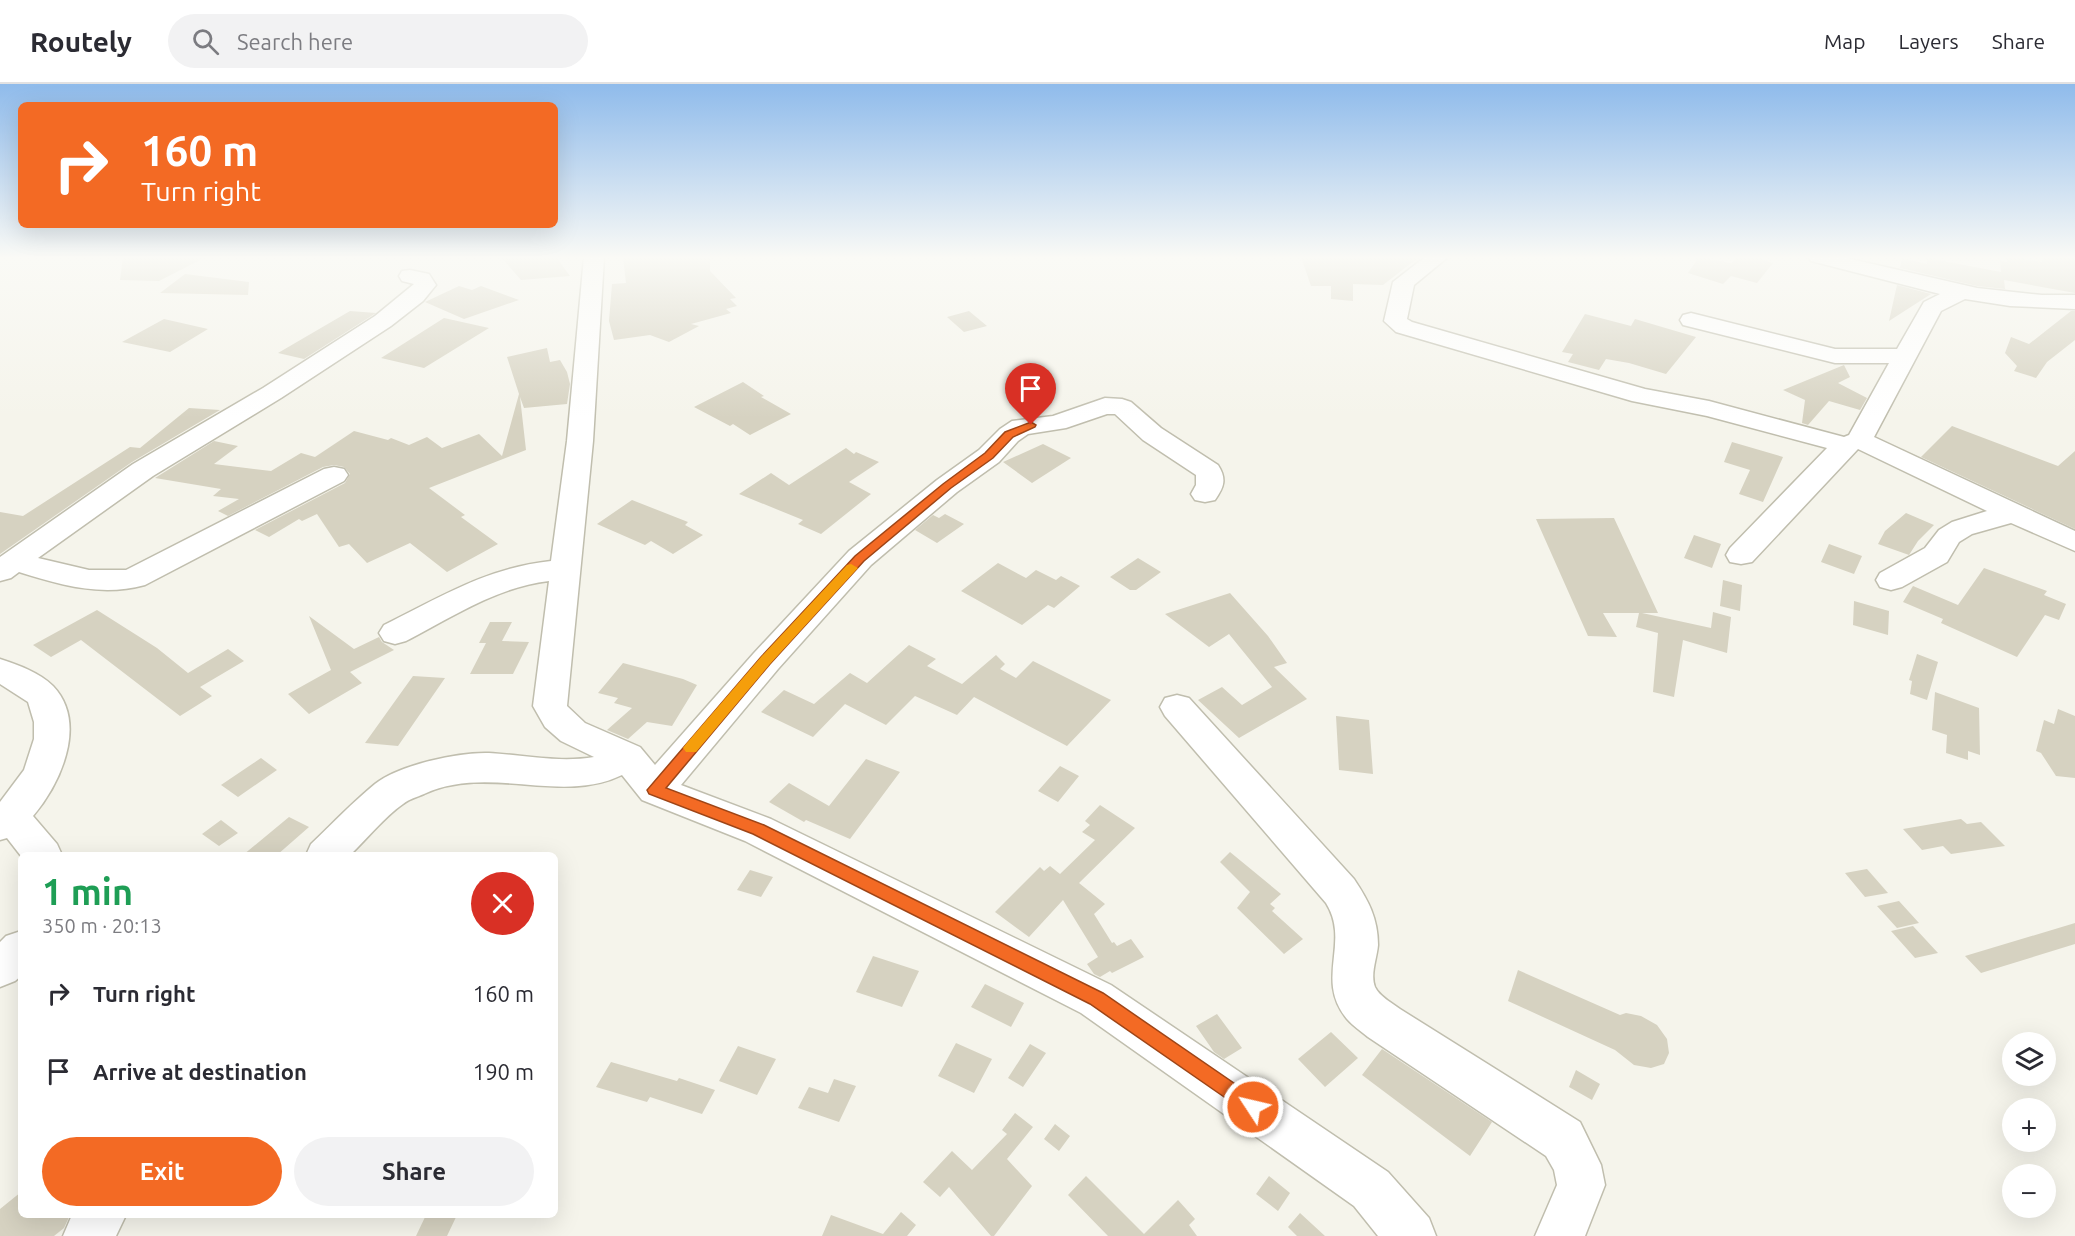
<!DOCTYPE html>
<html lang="en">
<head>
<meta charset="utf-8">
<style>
  :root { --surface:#fff; --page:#f2f2f3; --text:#2b2b33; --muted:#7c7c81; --line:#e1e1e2; --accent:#f36a24 }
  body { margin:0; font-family:Ubuntu,sans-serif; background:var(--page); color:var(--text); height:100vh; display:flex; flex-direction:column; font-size:22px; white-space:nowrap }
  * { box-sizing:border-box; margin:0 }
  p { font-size:20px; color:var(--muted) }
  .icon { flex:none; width:33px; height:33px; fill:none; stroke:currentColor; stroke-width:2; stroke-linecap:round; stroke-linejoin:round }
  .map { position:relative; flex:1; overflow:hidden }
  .sheet { position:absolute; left:18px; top:768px; width:540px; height:366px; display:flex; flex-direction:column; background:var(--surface); border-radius:9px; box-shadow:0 6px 24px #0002 }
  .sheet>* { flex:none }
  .hud { position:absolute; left:18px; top:18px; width:540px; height:126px; border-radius:9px; box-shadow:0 6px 24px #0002; background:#f36a24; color:#fff; overflow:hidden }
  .tools { position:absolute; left:2002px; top:948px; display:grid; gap:12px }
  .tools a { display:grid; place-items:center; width:54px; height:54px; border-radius:50%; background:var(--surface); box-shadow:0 6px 24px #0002; font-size:30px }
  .pin { position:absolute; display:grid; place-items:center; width:51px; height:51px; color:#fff; margin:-62px -26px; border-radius:50% 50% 50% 0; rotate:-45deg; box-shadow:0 0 6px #0007 }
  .pin .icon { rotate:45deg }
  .me { position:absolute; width:66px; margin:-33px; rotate:305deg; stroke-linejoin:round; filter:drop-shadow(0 0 4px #0008) }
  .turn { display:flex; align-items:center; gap:21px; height:126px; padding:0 24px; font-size:27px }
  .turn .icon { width:78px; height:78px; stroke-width:2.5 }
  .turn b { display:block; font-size:42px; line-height:51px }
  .round { display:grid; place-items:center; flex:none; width:63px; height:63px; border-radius:32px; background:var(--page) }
  .overview { display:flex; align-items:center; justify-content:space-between; height:102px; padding:0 24px }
  h1 { font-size:36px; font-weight:600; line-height:45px; color:#1e9e55 }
  .action { display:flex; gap:12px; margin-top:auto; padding:12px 24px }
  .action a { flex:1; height:69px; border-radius:36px; background:var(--accent); color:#fff; font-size:24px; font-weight:600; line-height:69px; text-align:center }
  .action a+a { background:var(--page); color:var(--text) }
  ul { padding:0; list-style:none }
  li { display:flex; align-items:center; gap:18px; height:78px; padding:0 24px }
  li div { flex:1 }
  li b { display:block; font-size:22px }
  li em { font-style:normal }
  header { display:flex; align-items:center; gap:36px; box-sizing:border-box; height:84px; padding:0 30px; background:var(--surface); border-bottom:2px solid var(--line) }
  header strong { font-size:28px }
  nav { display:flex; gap:33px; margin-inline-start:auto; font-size:21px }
  .search { width:420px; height:54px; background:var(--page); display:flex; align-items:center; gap:15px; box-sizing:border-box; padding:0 21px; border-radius:33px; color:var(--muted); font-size:22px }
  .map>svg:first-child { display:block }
</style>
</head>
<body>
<header>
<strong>Routely</strong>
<div class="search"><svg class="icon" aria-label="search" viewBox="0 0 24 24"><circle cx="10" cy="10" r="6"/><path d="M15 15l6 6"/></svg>Search here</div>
<nav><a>Map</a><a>Layers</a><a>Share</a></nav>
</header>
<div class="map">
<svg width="2075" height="1152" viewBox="0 0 2075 1152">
  <rect width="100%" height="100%" fill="#f5f4eb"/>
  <!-- building -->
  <path fill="#d6d2c1" d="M 123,173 L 206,173 L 159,197 L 120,196 Z
    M 501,173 L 556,173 L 570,192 L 521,196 Z
    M 623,173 L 710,173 L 710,187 L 736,214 L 730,215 L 737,222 L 726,225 L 731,229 L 691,240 L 699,242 L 669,258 L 650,251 L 614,256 L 609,237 L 612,200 L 626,199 Z
    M 1301,173 L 1419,173 L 1383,201 L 1353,200 L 1353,217 L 1331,215 L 1331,202 L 1311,202 Z
    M 1699,173 L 1731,179 L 1738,173 L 1754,173 L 1773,179 L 1757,199 L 1731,192 L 1723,200 L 1688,189 Z
    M 2007,173 L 2042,178 L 2042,173 L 2075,174 L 2075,209 L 2004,196 L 2005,205 L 1977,202 L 1900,184 L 1902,174 L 1927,180 L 1927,174 L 2001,188 L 2000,177 L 2007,178 Z
    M 185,190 L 249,198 L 248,211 L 160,209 Z
    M 1897,201 L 1931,210 L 1889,237 Z
    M 459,202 L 472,206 L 481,202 L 519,216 L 464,235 L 425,218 Z
    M 350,227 L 376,229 L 304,275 L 278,269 Z
    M 969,227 L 987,242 L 964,248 L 947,233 Z
    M 2071,227 L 2075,227 L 2075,256 L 2047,278 L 2036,294 L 2014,287 L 2017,282 L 2005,269 L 2011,253 L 2029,260 Z
    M 1585,230 L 1631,242 L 1635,235 L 1696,253 L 1666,290 L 1629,279 L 1606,275 L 1599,286 L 1568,278 L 1573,270 L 1562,268 Z
    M 444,234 L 489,244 L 424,284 L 381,274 Z
    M 164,235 L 208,245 L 170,268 L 122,258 Z
    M 547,264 L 550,278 L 560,276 L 567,288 L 570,300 L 567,320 L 524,324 L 520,313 L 526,366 L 429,404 L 465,431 L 461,433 L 498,460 L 447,488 L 410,459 L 367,479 L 349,460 L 339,463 L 317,430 L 302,437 L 299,435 L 269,453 L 255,446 L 345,399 L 350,390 L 344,383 L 334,381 L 323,383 L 228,432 L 218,427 L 239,415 L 213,412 L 221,405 L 155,394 L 214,357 L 238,362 L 214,380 L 271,387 L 301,369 L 315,373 L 354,347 L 388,356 L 391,354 L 409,361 L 427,353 L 442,364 L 479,350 L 502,372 L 519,310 L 507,273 Z
    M 1844,281 L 1850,293 L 1838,299 L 1867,314 L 1860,326 L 1829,317 L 1808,341 L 1802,339 L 1805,316 L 1783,306 Z
    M 743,298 L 764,312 L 761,313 L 791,330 L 750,351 L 733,340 L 730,342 L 694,323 Z
    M 189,324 L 220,326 L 132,378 L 0,470 L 0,428 L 23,432 L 130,363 L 140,364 Z
    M 1952,342 L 2058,382 L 2075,367 L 2075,445 L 1921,373 Z
    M 1732,358 L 1783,373 L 1763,418 L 1739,410 L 1750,386 L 1724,378 Z
    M 1043,360 L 1071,374 L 1032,399 L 1003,378 Z
    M 846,364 L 854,370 L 856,368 L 879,378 L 849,398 L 871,410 L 821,450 L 798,440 L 803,436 L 739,410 L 771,389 L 789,401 Z
    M 632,416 L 688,438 L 685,441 L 703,451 L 673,470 L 651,457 L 645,461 L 597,440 Z
    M 1906,429 L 1934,441 L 1918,457 L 1909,471 L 1878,460 L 1885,447 Z
    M 945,430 L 964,440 L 937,459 L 915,446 L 933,431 L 939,434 Z
    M 1614,434 L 1658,529 L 1642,529 L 1711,544 L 1713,528 L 1731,533 L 1727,569 L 1683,556 L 1674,613 L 1653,608 L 1658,549 L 1636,543 L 1639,529 L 1603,529 L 1617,553 L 1588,552 L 1536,435 Z
    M 1694,451 L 1721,460 L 1712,484 L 1684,474 Z
    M 1829,460 L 1862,472 L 1854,490 L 1821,478 Z
    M 1138,474 L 1161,488 L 1136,506 L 1130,506 L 1110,493 Z
    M 998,479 L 1026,494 L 1036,486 L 1056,496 L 1061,492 L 1080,502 L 1054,524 L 1048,521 L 1022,541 L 961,507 Z
    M 1984,484 L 2047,507 L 2044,511 L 2066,520 L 2059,536 L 2045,531 L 2017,573 L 1941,539 L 1943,535 L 1903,518 L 1913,502 L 1958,521 Z
    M 1723,496 L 1742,501 L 1740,527 L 1720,522 Z
    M 1230,509 L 1268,552 L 1287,579 L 1274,583 L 1307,615 L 1239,654 L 1198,616 L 1222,603 L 1242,621 L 1272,603 L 1229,550 L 1209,563 L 1165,530 Z
    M 1854,517 L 1889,527 L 1888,551 L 1853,541 Z
    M 97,526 L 157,564 L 188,589 L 228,565 L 244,577 L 200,603 L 212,612 L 180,632 L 81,556 L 51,573 L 33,561 Z
    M 309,532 L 354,565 L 379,553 L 382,558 L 394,566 L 350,588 L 362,599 L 309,630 L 288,610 L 331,586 Z
    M 490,538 L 512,538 L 502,557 L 529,558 L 513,590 L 470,590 L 486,559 L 479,559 Z
    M 909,561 L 936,575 L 927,582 L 962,600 L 996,571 L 1005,580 L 1000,585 L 1016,594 L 1033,577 L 1111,616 L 1067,662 L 974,613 L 957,631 L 915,612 L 886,641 L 845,620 L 813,653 L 761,628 L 784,606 L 814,620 L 850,589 L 867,599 Z
    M 1917,570 L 1938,578 L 1927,616 L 1910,610 L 1912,597 L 1909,596 Z
    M 623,579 L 683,595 L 697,601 L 672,642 L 647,638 L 628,655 L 607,646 L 632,624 L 614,619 L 618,614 L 598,609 Z
    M 413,592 L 445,594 L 398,662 L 365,659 Z
    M 1935,608 L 1979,624 L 1980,671 L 1968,667 L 1968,676 L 1946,669 L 1947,651 L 1932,646 Z
    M 2058,625 L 2075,632 L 2075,694 L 2056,692 L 2041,669 L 2036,667 L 2044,636 L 2054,640 Z
    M 1336,632 L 1369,636 L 1373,690 L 1339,686 Z
    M 261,674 L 277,686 L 238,713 L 221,701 Z
    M 866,675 L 900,688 L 850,755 L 806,736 L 804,738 L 769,718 L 789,699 L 829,722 Z
    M 1060,682 L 1079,692 L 1058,718 L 1038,707 Z
    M 1100,721 L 1135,744 L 1079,799 L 1105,820 L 1094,830 L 1112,859 L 1114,858 L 1117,862 L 1131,855 L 1144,873 L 1112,889 L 1110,887 L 1100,893 L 1094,890 L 1087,880 L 1098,873 L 1063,816 L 1029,853 L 995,828 L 1040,783 L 1044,787 L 1050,782 L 1060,790 L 1095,756 L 1082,748 L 1090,741 L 1085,737 Z
    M 289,733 L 309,743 L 277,771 L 243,771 Z
    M 1961,735 L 1967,740 L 1981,738 L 2005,762 L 1951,770 L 1943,762 L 1922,766 L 1903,745 Z
    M 221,736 L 238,749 L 219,762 L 202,750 Z
    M 1230,768 L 1281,810 L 1270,820 L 1275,824 L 1272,827 L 1303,855 L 1284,870 L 1237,824 L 1250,808 L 1220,778 Z
    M 1867,785 L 1888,809 L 1865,813 L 1845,789 Z
    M 750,786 L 773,793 L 761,813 L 737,806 Z
    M 1899,817 L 1919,839 L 1897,844 L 1877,822 Z
    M 2075,839 L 2075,860 L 1981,889 L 1965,872 Z
    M 1913,842 L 1938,869 L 1915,874 L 1891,847 Z
    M 873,872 L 919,887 L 902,923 L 856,908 Z
    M 1518,886 L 1620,931 L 1626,929 L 1641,932 L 1657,941 L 1667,955 L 1669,969 L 1664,980 L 1651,984 L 1634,981 L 1615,966 L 1508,917 Z
    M 985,900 L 1024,919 L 1011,943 L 971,923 Z
    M 1217,930 L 1242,964 L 1224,975 L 1214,968 L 1196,942 Z
    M 1331,948 L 1358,974 L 1325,1003 L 1298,975 Z
    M 956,959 L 992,975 L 974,1009 L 938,992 Z
    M 1030,960 L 1046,969 L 1023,1003 L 1008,994 Z
    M 738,962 L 776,975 L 757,1011 L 719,997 Z
    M 1382,965 L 1492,1038 L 1470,1072 L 1362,991 Z
    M 611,978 L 677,997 L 679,994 L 715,1006 L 702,1030 L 650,1013 L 647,1018 L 596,1003 Z
    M 1576,986 L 1600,1000 L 1592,1016 L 1569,1003 Z
    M 834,995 L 856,1002 L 839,1038 L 798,1024 L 809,1003 L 828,1009 Z
    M 1015,1029 L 1033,1043 L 1007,1075 L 1032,1102 L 994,1152 L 991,1152 L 949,1103 L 940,1113 L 923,1098 L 952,1067 L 972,1086 L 1007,1050 L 1002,1046 Z
    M 1055,1040 L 1070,1052 L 1059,1067 L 1044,1055 Z
    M 1086,1092 L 1144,1150 L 1178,1116 L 1195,1135 L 1189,1141 L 1197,1152 L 1108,1152 L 1068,1111 Z
    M 1269,1092 L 1290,1109 L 1278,1127 L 1256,1110 Z
    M 21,1108 L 21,1131 L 70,1131 L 64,1144 L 54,1152 L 0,1152 L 0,1125 Z
    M 901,1128 L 916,1141 L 907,1152 L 822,1152 L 831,1131 L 883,1150 Z
    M 1300,1129 L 1325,1152 L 1297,1152 L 1288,1143 Z
    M 426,1131 L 457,1131 L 447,1152 L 416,1152 Z"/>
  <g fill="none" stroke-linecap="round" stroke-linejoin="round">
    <!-- minor casing -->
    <g stroke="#c0beae" stroke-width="3">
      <path id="minor" d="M 584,173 L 604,173 L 593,357 L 567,622 L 585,639 L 640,663 L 655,681 L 754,569 L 849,467 L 937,396 L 979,366 L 1000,345 L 1012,337 L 1053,332 L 1105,314 L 1122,315 L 1131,318 L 1161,344 L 1218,381 C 1227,395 1224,403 1215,416 L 1205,418 L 1195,416 L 1191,410 L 1196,401 L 1196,391 L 1143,356 L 1115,330 L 1107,330 L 1066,344 L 1028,350 L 1018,357 L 999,378 L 957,408 L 871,481 L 778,585 L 681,701 L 771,735 L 1111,901 L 1388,1088 L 1429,1134 L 1436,1152 L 1378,1152 L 1354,1122 L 1081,929 L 745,757 L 642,716 L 622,691 C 561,721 489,680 424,710 C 417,713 409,715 403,720 C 384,733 367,755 350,771 L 306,771 L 311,760 C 332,740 353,718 375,700 C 399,681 458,668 489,669 C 523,671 560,679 594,673 L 561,657 L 545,643 L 533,622 L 549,497 C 497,503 452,533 406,557 L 395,560 L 384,557 L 379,549 L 384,541 C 441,513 486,484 551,477 L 567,357 Z
        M 1425,173 L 1448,173 L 1414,201 L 1407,235 L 1412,238 L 1645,305 L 1709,317 L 1844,353 L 1849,351 L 1889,279 L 1835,279 L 1683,241 L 1680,236 L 1683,231 L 1691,229 L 1835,265 L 1897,265 L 1924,218 L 1940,210 L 1811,177 L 1808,173 L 1842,173 L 1977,204 L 2042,211 L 2075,211 L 2075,225 L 2010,222 L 1965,215 L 1941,227 L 1874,353 L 2075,447 L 2075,467 L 2011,439 L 1972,450 L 1959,458 L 1947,478 L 1902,503 L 1891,506 L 1880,503 L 1876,496 L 1880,489 L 1925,464 L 1939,446 L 1952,438 L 1987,427 L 1858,365 L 1752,478 L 1741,480 L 1730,478 L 1726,471 L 1730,464 L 1827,364 L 1707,332 L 1632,317 L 1396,248 L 1384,237 L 1393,198 Z
        M 410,186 L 429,190 L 436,201 L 423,217 L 391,242 L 281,314 L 153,392 L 38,474 L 89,486 L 126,486 L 324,385 L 334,383 L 344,385 L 348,391 L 344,397 L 145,501 C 101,513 61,501 19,488 L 11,494 L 0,497 L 0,473 L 133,380 L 263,304 L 375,232 L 414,200 L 402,197 L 399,192 L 402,187 Z
        M 0,575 C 18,581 39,588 53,602 C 88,639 61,699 33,732 L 57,760 L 62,771 L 21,772 L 7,754 L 0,756 L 0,718 L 24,686 L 34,655 L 34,638 L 28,618 L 0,600 Z
        M 1177,611 L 1189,614 L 1354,795 C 1368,816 1378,834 1378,861 C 1377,874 1370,890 1375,903 C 1379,912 1392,919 1400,925 L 1580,1038 L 1601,1081 L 1605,1101 L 1585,1152 L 1535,1152 L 1557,1101 L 1554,1086 L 1546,1072 L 1368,953 C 1361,947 1353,942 1347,935 C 1314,895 1351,859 1326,819 L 1165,632 L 1160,623 L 1165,614 Z
        M 21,847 L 21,892 L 15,897 L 0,903 L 0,858 L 6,852 Z
        M 72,1131 L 126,1131 L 116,1152 L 63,1152 Z"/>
    </g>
    <!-- minor -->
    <use href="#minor" fill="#fff" fill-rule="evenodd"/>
  </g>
  <!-- sky -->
  <linearGradient id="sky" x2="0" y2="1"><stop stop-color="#8fbbeb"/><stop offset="0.52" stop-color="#fafaf6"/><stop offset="1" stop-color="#fafaf6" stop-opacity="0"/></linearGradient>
  <rect width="2075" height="334" fill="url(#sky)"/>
  <!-- route -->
  <path fill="#f36a24" stroke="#9e4517" stroke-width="1.5" d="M 1031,338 L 1036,341 L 1035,343 L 1013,353 L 993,374 L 951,404 L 864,477 L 770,580 L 666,704 L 764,741 L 1103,909 L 1260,1017 L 1263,1023 L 1260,1030 L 1253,1033 L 1090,920 L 753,750 L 649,710 L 647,706 L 761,573 L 855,472 L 943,400 L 985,369 L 1005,348 Z"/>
  <!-- slow -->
  <path fill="#f59e0b" d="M 851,480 L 858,484 L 856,486 L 770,580 L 696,668 L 686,668 L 683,664 L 686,660 L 761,573 L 847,481 Z"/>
</svg>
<div class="tools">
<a><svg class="icon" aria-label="layers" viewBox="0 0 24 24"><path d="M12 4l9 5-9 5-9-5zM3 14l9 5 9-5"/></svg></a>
<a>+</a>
<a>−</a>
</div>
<div class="pin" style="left:1031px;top:341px;background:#d93025"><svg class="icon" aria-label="arrive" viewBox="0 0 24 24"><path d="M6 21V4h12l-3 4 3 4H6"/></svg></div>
<svg class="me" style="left:1253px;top:1023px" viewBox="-20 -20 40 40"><circle r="17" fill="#f36a24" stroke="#fff" stroke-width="3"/><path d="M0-11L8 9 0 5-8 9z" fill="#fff"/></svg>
<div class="hud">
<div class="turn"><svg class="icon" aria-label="right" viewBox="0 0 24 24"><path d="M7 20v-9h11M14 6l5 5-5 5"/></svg><div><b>160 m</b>Turn right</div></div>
</div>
<section class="sheet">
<div class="overview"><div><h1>1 min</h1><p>350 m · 20:13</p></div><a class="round" style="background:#d93025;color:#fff"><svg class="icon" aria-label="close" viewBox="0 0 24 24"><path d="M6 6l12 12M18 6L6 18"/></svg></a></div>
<ul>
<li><svg class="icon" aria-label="right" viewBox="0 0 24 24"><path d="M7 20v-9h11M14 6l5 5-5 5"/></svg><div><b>Turn right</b></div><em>160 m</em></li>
<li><svg class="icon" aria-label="arrive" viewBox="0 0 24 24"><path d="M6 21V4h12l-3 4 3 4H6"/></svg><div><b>Arrive at destination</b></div><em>190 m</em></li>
</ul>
<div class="action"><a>Exit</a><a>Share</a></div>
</section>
</div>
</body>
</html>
